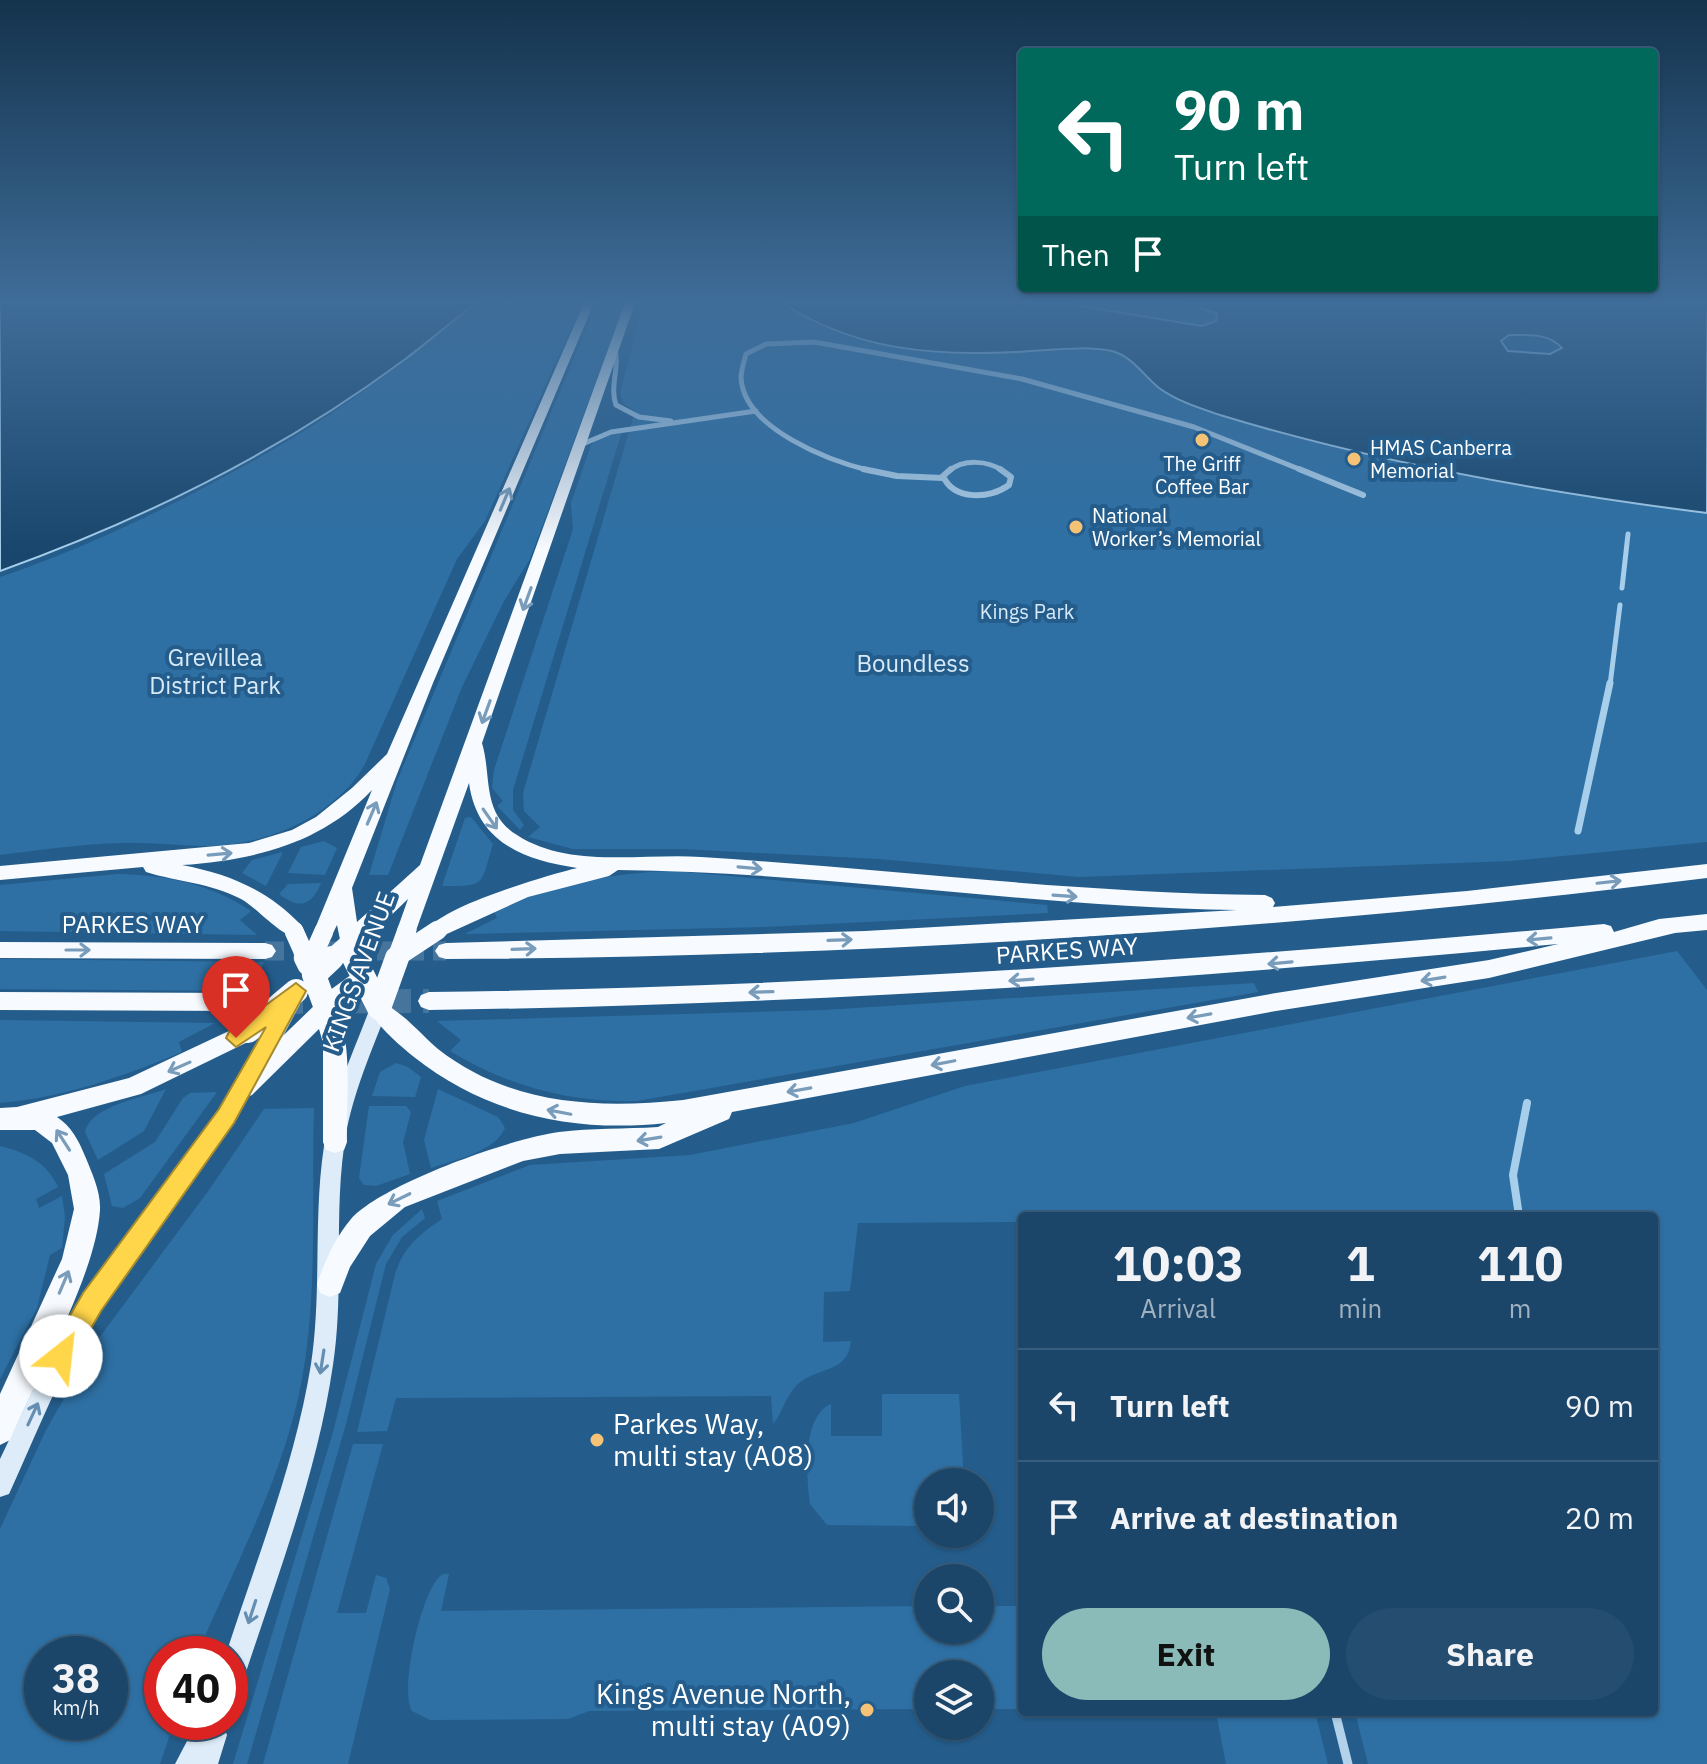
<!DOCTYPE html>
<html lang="en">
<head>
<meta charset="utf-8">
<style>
  :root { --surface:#1b4669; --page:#244d6f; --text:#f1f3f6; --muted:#a0b1c0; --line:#395e7d; --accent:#8bbbb9 }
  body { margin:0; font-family:"IBM Plex Sans",sans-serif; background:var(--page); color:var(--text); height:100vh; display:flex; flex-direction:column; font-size:30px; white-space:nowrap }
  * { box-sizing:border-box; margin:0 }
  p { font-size:26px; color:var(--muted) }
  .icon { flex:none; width:44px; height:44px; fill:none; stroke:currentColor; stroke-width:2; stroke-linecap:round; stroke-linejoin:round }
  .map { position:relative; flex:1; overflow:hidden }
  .details { position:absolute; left:1018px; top:1212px; width:640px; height:504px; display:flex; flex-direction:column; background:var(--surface); border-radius:8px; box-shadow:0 2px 6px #0004,0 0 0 2px var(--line) }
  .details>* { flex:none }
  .guide { position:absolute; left:1018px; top:48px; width:640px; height:244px; border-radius:8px; box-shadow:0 2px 6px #0004,0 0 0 2px var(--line); background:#00695c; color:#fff; overflow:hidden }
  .tools { position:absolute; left:914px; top:1468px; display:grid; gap:16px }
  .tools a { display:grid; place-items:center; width:80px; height:80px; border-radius:50%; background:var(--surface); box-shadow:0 2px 6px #0004,0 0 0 2px var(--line); font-size:40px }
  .speed { position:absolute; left:24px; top:1636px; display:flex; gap:16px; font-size:40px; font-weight:700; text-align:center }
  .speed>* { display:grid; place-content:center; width:104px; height:104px; border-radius:50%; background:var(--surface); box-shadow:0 2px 6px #0004,0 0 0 2px var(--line); line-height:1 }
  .speed small { font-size:20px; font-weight:400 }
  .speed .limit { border:12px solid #d22; background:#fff; color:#111 }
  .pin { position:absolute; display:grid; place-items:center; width:68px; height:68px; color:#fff; margin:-82px -34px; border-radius:50% 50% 50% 0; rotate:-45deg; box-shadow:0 0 8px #0007 }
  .pin .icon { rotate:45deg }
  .me { position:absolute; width:88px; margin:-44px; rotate:29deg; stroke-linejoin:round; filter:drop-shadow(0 0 6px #0008) }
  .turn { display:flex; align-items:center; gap:28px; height:168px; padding:0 24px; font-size:36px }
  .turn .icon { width:104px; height:104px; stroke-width:2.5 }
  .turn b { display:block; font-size:56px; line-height:68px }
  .then { display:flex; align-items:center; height:76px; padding:0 24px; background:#0003; gap:16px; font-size:30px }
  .eta { display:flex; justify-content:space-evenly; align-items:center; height:136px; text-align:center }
  .eta b { font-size:48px; font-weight:700; line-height:56px }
  .cta { display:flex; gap:16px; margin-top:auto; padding:16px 24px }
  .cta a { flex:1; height:92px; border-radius:48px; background:var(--accent); color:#111; font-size:32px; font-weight:700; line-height:92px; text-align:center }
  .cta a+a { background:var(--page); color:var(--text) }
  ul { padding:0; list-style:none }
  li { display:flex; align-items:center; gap:24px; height:112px; padding:0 24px; border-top:2px solid var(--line) }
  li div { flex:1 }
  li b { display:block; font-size:30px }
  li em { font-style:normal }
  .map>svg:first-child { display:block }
</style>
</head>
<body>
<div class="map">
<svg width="1707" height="1764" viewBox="0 0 1707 1764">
  <rect width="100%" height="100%" fill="#245d8c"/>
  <!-- green -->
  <path fill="#2e70a4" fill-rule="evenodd" d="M 477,303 L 582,303 L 485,521 L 457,559 L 364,766 C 334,817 264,846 207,846 C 178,846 150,842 121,843 C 81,844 40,850 0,855 L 0,577 C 98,544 202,492 291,439 C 357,400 417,351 477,303 Z
    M 597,303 L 625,303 L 530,559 L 504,601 L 462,687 L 388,875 L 369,875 L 397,781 Z
    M 646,303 L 783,303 L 818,325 L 850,338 L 934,352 L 1082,349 L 1112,351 L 1124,356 L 1156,386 L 1178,399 L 1262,427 L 1427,465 L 1707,513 L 1707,842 L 1510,861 L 1079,877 L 879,859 L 682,849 L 573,849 L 528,837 L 540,827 L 524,811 L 523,793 L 635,411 L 624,404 L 620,394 L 640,316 L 646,315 Z
    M 1062,303 C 1092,303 1202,294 1218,317 L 1212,323 L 1195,325 Z
    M 622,431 L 513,790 L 513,810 L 524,825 L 520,830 L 497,806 L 503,801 L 492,788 L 494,770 L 573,529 L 571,503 L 591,445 L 601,436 Z
    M 471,817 L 493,844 C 480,886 487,886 442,886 L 465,818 Z
    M 324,841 L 337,848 L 325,875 L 288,873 L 301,847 Z
    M 283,852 L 266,886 L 242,873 L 252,860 Z
    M 675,871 L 1047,905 L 1048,913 L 765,927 L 465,934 L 497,918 L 493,909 C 553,886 610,872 675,871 Z
    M 118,874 C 165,875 212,884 251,911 L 240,920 L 257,935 L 0,931 L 0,885 Z
    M 321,883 C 311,907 299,909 279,894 L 288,884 Z
    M 1677,951 L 1707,990 L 1707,1764 L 1368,1764 L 1355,1712 L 1654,1712 L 1654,1216 L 1022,1216 L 1022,1222 L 858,1223 L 850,1291 L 824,1292 L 823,1342 L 851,1341 C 848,1375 815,1366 796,1386 C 785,1397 782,1414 773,1424 L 771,1396 L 396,1398 L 387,1431 L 357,1432 L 395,1274 C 404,1246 420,1234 442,1219 L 437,1201 L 530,1165 L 690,1155 L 854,1123 L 965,1086 Z
    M 0,959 L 264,962 L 250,991 L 0,989 Z
    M 1254,983 L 1258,992 L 637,1101 C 570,1103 507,1086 450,1051 L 461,1040 L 437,1021 L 824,1010 Z
    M 0,1020 L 215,1023 L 179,1042 L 182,1052 C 124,1076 63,1098 0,1103 Z
    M 396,1063 L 408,1067 L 421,1077 L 415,1097 L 372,1096 L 380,1072 Z
    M 166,1089 L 144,1131 L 98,1160 L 85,1132 C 91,1105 143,1098 166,1089 Z
    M 438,1089 L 498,1117 L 505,1128 C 495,1152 454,1160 431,1168 L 424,1140 Z
    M 217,1092 L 140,1198 L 123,1208 L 112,1206 L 104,1174 L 155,1142 L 183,1098 L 190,1093 Z
    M 369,1106 L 406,1106 L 411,1112 L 403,1142 L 410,1174 L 376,1186 L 364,1185 L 359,1178 Z
    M 314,1108 C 311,1202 319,1301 299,1394 C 279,1485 234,1568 197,1654 L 162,1654 L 162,1722 L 174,1722 L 160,1764 L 0,1764 L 0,1529 L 46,1430 L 99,1338 L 209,1190 L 264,1109 ZM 42,1654 L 110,1654 L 110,1722 L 42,1722 Z
    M 0,1146 C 25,1152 47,1162 58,1187 L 36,1199 L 39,1208 L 62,1196 L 65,1217 L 62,1248 L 50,1255 L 37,1308 L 0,1379 Z
    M 422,1209 L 425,1218 L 402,1237 L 386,1264 L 346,1424 L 247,1764 L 233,1764 L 333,1432 L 376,1264 L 393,1235 Z
    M 882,1394 L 959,1394 L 964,1482 L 928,1482 L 928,1526 L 827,1525 L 810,1504 C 806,1477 802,1416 831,1404 L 831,1436 L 882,1436 Z
    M 353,1444 L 383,1444 L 337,1613 L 366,1613 L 376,1575 L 386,1578 L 390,1589 L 348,1764 L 263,1764 Z
    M 443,1574 L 449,1574 L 441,1611 L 928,1606 L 928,1630 L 980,1630 L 980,1606 L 1022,1606 L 1022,1709 L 980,1709 L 980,1674 L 928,1674 L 928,1709 L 589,1711 L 568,1719 L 430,1720 L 412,1711 C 399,1691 422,1585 443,1574 Z
    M 1216,1712 L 1315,1712 L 1328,1764 L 1226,1764 Z"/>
  <!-- water -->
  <path fill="#19466c" stroke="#a7ceeb" stroke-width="2" fill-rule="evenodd" d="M 0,303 L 476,303 C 451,322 428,342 404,360 C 283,450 142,520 0,571 Z
    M 783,303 L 1062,303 L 1202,326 L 1216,321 L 1217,314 L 1188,303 L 1707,303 L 1707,513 C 1548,493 1374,462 1220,415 C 1199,408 1177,401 1159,388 C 1144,376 1132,356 1112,351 C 1081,345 1047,351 1015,352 C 933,356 853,350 783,303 ZM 1509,335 C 1528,335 1549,333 1562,348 L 1550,354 L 1508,351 L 1501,341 Z"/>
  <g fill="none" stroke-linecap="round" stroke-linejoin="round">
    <!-- stream-far2 -->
    <path stroke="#a7ceeb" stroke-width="5" d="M 1622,588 L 1628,534
      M 1610,685 L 1620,605"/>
    <!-- stream-far1 -->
    <path stroke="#a7ceeb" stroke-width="7" d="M 1578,831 L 1610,683"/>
    <!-- stream -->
    <path stroke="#a7ceeb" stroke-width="8" d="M 1519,1216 L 1513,1175 L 1527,1103"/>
    <!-- primary-tunnel-far1 -->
    <path stroke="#45759d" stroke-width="19" stroke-dasharray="19 9" stroke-linecap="butt" d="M 265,951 L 446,951"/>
    <!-- primary-tunnel -->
    <path stroke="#45759d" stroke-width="24" stroke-dasharray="24 12" stroke-linecap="butt" d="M 243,1002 L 429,1001"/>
    <!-- lane -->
    <path stroke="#b2d2eb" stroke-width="9" d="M 1335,1712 L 1348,1764"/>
    <!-- street-far1 -->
    <path stroke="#b2d2eb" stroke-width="5" d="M 614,345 C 621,366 609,385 616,405 L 639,417 L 671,421
      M 578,446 L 611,432 L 756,411
      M 871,471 C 830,461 744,429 741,378 C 741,371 744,361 746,354 L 766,344 L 814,342 L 1022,379 L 1194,427 L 1304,471
      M 949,471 C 963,459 988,460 1003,471"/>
    <!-- street -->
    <path stroke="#b2d2eb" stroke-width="6" d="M 863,469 L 897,476 L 943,478
      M 951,469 L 943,476 C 954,501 990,499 1009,485 L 1011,477 L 1000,469
      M 1299,469 L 1363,495"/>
    <!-- secondary -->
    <path fill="#ddecf8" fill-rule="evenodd" d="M 379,1001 L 385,1003 L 388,1008 C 371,1053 350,1099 344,1147 C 334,1219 344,1293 333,1365 C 317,1474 277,1577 243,1681 L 240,1691 L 230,1694 L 230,1654 L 226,1654 C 257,1558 295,1464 311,1364 C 322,1291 313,1218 324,1146 C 332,1098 353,1053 370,1008 L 373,1003 Z
      M 275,1023 L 281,1026 L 284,1031 C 235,1130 163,1215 102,1307 C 63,1364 38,1431 9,1494 L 0,1497 L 0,1459 L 53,1348 L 84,1294 L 219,1110 L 269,1026 Z
      M 197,1722 L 226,1722 L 224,1727 L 227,1735 L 218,1764 L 175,1764 Z"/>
    <!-- primary -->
    <path fill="#f7fafe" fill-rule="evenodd" d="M 584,303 L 594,303 L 433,683 L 352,888 L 357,922 L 420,865 L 625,303 L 635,303 L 482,743 C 492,776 481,813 517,835 C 569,869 642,853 701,857 C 890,869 1076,893 1265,895 L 1272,898 L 1275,903 L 1273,907 L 1467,891 L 1707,864 L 1707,878 C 1289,930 867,957 446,959 L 439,957 L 435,951 L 439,945 L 446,943 L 865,931 L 1237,910 C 1030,907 825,872 618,870 L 609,876 L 528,897 L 438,938 L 431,936 L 428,930 C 440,907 548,875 577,868 C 523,860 477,842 469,783 L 414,936 L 400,936 L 397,930 L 408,899 L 356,949 L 342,949 L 337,925 L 331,937 L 317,937 L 314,931 L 372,790 C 321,844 254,860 182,865 C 229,874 268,890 301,925 L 304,931 L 301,937 C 285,942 258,908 241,899 C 211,883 178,882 146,872 L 143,867 L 0,880 L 0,866 L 249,843 L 292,830 L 316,817 L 352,788 L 387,754 Z
      M 1707,914 L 1707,930 L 1675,933 L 1489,978 L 1276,1011 L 732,1112 L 729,1119 L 659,1149 L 560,1154 L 523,1161 L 405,1207 L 370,1236 L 350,1267 L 340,1293 L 330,1297 L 320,1293 L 317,1284 C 325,1261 335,1238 351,1219 C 382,1184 512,1138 559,1132 C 592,1128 625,1129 658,1127 L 666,1123 C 575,1133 487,1115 414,1057 C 398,1044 377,1026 368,1008 L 371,1002 C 389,996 422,1036 438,1049 C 510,1105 596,1109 683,1100 L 1276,993 L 1489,960 L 1558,944 C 1182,980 807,1005 429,1010 L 421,1007 L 418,1001 L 421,995 L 429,992 C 822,987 1213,960 1604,924 L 1611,926 L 1614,932 L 1659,919 Z
      M 0,942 L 265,943 L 272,945 L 276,951 L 272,957 L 265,959 L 0,958 Z
      M 0,992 L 243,993 L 251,996 L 254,1002 L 251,1008 L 243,1011 L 0,1010 Z
      M 326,999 L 334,1002 C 354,1042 346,1098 347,1142 L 344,1150 L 335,1153 L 326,1150 L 323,1142 L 323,1043 L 319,1029 L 252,1095 L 244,1098 L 236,1095 L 232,1088 L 236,1081 L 318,1002 Z
      M 248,1022 L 256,1024 L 259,1031 L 256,1038 L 141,1094 L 57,1117 C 71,1126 79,1141 85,1156 C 92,1173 101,1192 100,1210 C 96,1275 37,1377 10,1440 L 0,1445 L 0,1394 L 62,1259 L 74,1209 L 68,1175 L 52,1143 L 35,1130 L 0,1130 L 0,1108 L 17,1107 L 129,1078 Z"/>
    <!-- secondary-bridge -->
    <path stroke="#ddecf8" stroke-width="19" d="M 275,1031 L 291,1001"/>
    <!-- primary-bridge-far1 -->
    <path stroke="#f7fafe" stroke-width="19" d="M 294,931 L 307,960
      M 397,957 L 438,930
      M 311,960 L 324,931
      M 330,960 L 349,943 L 355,960
      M 396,960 L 407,930"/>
    <!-- primary-bridge -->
    <path stroke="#f7fafe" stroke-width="24" d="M 306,958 L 309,964
      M 332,958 L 314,975 L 326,1008 L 363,981
      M 354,958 L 379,1008
      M 309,964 L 312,958
      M 379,1008 L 397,958
      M 248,1031 L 296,991"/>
  </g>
  <!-- one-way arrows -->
  <defs><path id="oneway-shaft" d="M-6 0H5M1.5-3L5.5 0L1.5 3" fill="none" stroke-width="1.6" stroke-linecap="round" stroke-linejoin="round" transform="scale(2)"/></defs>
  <g stroke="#789cba">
    <use href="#oneway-shaft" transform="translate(505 499) rotate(-67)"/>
    <use href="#oneway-shaft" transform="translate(527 599) rotate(110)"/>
    <use href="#oneway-shaft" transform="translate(486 712) rotate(110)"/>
    <use href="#oneway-shaft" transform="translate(372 813) rotate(-67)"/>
    <use href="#oneway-shaft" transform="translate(490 819) rotate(55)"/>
    <use href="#oneway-shaft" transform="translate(220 854) rotate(-5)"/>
    <use href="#oneway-shaft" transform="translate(750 868) rotate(5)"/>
    <use href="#oneway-shaft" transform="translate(1609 882) rotate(-6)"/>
    <use href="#oneway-shaft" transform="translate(1065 896) rotate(4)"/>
    <use href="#oneway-shaft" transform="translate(1539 939) rotate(175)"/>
    <use href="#oneway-shaft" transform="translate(840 940) rotate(-2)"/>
    <use href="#oneway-shaft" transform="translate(524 949) rotate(-2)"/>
    <use href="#oneway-shaft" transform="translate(78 950)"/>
    <use href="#oneway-shaft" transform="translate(1280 963) rotate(175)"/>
    <use href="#oneway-shaft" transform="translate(1433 979) rotate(171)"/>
    <use href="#oneway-shaft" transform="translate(1021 980) rotate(176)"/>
    <use href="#oneway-shaft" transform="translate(761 992) rotate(178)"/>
    <use href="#oneway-shaft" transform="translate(1199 1016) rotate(170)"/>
    <use href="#oneway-shaft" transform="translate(943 1063) rotate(169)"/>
    <use href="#oneway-shaft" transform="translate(179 1067) rotate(156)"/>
    <use href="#oneway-shaft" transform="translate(799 1090) rotate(170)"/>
    <use href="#oneway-shaft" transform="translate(559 1112) rotate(-169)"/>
    <use href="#oneway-shaft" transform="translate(649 1139) rotate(171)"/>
    <use href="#oneway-shaft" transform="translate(63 1140) rotate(-123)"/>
    <use href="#oneway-shaft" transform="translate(399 1199) rotate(154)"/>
    <use href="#oneway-shaft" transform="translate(64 1282) rotate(-67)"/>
  </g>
  <g stroke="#658fb2">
    <use href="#oneway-shaft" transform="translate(322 1362) rotate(99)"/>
    <use href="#oneway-shaft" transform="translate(33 1414) rotate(-65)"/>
    <use href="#oneway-shaft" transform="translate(252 1612) rotate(108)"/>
  </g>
  <!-- sky -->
  <linearGradient id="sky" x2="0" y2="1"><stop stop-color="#14334d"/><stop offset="0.55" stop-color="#3f6d99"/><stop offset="1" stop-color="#3f6d99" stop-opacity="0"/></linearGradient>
  <rect width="1707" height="550" fill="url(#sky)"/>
  <!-- route -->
  <path fill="#ffd54a" stroke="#a68a30" stroke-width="2" d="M 296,983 L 306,991 L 234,1123 L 101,1311 L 70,1365 L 61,1369 L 52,1365 L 49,1356 L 52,1347 L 83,1293 L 219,1109 L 266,1027 L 236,1047 L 226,1038 L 229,1032 Z"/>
  <!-- markers -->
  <g fill="#f5c276" stroke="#245d8c" stroke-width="3">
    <circle cx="1202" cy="440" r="8"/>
    <circle cx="1354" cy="459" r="8"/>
    <circle cx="1076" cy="527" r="8"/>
    <circle cx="597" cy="1440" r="8"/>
    <circle cx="867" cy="1710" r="8"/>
  </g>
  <g text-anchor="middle" stroke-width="8" stroke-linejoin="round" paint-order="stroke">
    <!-- far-poi labels -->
    <g font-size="20" fill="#fff" stroke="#245d8c" text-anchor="start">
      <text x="1370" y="455">HMAS Canberra<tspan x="1370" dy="23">Memorial</tspan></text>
      <text x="1202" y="471" text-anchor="middle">The Griff<tspan x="1202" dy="23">Coffee Bar</tspan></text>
      <text x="1092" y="523">National<tspan x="1092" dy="23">Worker’s Memorial</tspan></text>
    </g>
    <!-- far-park labels -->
    <g font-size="20" fill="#d7eaf8" stroke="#245d8c">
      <text x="1027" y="619">Kings Park</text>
    </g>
    <!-- park labels -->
    <g font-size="24" fill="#d7eaf8" stroke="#245d8c">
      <text x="215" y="666">Grevillea<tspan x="215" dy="28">District Park</tspan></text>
      <text x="913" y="672">Boundless</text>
    </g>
    <!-- street labels -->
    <g font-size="24" fill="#fff" stroke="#245d8c">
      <text x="133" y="933">PARKES WAY</text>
      <text transform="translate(1067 951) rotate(-4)" y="8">PARKES WAY</text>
      <text transform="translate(359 972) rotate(-70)" y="8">KINGS AVENUE</text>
    </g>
    <!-- near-poi labels -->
    <g font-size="28" fill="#fff" stroke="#245d8c" text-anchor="start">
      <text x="613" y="1434">Parkes Way,<tspan x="613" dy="32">multi stay (A08)</tspan></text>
      <text x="851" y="1704" text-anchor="end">Kings Avenue North,<tspan x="851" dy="32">multi stay (A09)</tspan></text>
    </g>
  </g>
</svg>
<div class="tools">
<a><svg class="icon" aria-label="sound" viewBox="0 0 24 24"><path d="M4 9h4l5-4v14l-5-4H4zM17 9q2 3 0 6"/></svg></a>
<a><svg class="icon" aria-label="search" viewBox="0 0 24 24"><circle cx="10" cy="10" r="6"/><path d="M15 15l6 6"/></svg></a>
<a><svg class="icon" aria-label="layers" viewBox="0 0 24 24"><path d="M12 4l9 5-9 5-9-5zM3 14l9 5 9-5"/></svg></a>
</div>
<div class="speed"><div>38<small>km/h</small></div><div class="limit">40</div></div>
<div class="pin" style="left:236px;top:1038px;background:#d93025"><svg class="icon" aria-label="arrive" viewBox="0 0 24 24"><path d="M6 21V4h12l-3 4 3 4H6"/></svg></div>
<svg class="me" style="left:61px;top:1356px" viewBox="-20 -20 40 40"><circle r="19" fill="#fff"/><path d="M0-13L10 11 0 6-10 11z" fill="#ffd54a"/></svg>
<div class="guide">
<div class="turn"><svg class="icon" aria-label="left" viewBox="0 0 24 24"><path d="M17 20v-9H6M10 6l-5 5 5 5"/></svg><div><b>90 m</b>Turn left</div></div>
<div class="then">Then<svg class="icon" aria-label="arrive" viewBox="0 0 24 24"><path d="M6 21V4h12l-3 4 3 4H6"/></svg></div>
</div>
<section class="details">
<div class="eta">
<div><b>10:03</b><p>Arrival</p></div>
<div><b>1</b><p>min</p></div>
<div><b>110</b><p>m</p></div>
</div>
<ul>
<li><svg class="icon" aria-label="left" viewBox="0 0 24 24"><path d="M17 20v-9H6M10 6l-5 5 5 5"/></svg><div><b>Turn left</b></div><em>90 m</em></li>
<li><svg class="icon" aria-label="arrive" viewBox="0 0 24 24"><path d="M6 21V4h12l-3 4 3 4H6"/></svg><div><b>Arrive at destination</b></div><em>20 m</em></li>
</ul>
<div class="cta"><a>Exit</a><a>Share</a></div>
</section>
</div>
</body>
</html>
